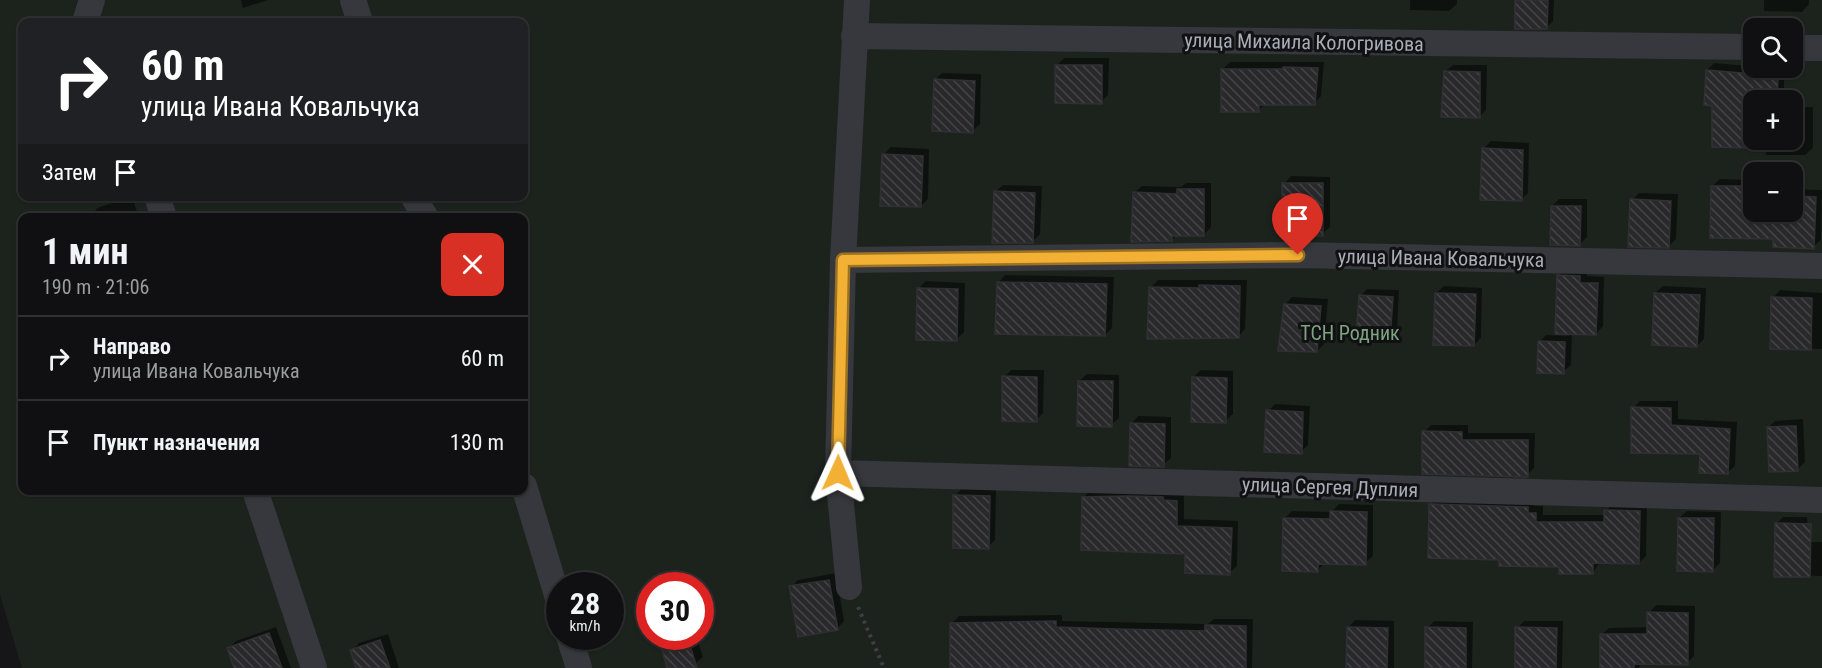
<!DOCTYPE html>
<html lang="ru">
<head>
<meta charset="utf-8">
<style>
  :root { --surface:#101012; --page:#19191b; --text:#f1f3f6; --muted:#9c9d9f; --line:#303032 }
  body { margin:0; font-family:"Roboto Condensed",sans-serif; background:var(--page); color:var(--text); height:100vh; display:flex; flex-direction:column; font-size:22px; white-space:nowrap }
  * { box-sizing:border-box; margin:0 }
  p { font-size:20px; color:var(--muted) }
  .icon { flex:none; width:33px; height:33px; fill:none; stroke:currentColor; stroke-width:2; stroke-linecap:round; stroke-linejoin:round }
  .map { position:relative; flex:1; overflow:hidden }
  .side { position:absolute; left:18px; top:213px; width:510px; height:282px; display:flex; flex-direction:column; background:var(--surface); border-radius:12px; box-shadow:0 2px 4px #0004,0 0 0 2px var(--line) }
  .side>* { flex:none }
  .top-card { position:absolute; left:18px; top:18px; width:510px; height:183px; border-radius:12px; box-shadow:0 2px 4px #0004,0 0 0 2px var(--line); background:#202124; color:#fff; overflow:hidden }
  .tools { position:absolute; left:1743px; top:18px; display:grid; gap:12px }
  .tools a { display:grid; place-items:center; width:60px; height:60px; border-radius:12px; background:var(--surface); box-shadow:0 2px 4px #0004,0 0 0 2px var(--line); font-size:30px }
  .speed { position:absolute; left:546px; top:572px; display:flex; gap:12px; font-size:30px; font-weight:700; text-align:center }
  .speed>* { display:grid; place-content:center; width:78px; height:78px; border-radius:50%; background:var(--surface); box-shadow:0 2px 4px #0004,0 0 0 2px var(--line); line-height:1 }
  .speed small { font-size:15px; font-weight:400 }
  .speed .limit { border:9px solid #d22; background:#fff; color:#111 }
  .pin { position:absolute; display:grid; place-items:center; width:51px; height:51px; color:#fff; margin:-62px -26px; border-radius:50% 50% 50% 0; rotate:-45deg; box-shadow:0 0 6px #0007 }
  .pin .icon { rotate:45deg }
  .me { position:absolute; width:66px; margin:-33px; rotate:1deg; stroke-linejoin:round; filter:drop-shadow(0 0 4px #0008) }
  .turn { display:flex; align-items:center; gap:21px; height:126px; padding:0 24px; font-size:27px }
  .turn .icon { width:78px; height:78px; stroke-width:2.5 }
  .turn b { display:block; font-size:42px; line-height:51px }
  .then { display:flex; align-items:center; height:57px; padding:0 24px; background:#0003; gap:12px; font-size:22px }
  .round { display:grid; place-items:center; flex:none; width:63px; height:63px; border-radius:12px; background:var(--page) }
  .overview { display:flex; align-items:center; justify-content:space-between; height:102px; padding:0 24px }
  h1 { font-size:36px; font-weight:700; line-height:45px }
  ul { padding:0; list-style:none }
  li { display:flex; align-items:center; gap:18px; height:84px; padding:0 24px; border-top:2px solid var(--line) }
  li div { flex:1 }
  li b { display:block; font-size:22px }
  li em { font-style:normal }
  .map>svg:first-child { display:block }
</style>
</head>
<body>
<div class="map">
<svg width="1822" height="668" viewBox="0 0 1822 668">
  <defs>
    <pattern id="building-back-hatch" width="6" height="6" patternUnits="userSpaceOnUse" patternTransform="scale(1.5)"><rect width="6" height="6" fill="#29292c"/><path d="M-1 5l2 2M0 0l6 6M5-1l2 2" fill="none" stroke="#454548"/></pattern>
  </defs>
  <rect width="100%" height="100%" fill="#161618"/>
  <!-- green -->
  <path fill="#1c231d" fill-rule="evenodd" d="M 0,0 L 1822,0 L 1822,668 L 22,668 L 0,595 ZM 22,22 L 524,22 L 524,196 L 22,196 ZM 1754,28 L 1792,28 L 1792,68 L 1754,68 ZM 1754,100 L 1792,100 L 1792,140 L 1754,140 ZM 1754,172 L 1792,172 L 1792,212 L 1754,212 ZM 22,218 L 524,218 L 524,490 L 22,490 ZM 560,585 L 610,585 L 610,636 L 560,636 ZM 650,585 L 700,585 L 700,636 L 650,636 Z"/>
  <!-- shadow -->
  <path fill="#0007" d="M 241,0 L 268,0 L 243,8 Z
    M 1410,0 L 1457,0 L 1457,4 L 1449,11 L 1410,10 Z
    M 1516,0 L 1554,0 L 1553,21 L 1546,28 Z
    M 1764,0 L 1809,0 L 1809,4 L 1802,12 L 1764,11 Z
    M 1064,58 L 1109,58 L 1108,95 L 1101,102 L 1057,65 Z
    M 1230,62 L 1324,62 L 1321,96 L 1314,104 L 1266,103 L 1258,111 L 1222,70 Z
    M 1714,63 L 1784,69 L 1784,100 L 1754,100 L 1754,140 L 1792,140 L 1792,107 L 1813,107 L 1813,148 L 1805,155 L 1766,155 L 1766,147 L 1713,145 L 1714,104 L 1707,70 Z
    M 1453,65 L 1487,65 L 1486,110 L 1479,117 L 1445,72 Z
    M 942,73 L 981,74 L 980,124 L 972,131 L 935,80 Z
    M 1491,141 L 1529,143 L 1528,193 L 1521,200 L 1483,149 Z
    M 891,147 L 929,149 L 928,199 L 921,206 L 883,155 Z
    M 1291,176 L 1330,177 L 1330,227 L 1322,234 L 1284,184 Z
    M 1720,179 L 1754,180 L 1754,212 L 1792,212 L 1792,189 L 1822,190 L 1821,240 L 1813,247 L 1775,237 L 1712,186 Z
    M 1186,183 L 1211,183 L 1211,227 L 1204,235 L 1177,235 L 1172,240 L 1134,193 L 1142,186 L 1181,187 Z
    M 1003,185 L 1042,186 L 1040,234 L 1033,241 L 995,192 Z
    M 1639,193 L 1678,194 L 1676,239 L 1669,246 L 1632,200 Z
    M 132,196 L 139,218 L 91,218 L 97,208 Z
    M 1559,199 L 1587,199 L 1587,237 L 1580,244 L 1552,206 Z
    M 1566,269 L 1587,269 L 1587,276 L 1604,277 L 1603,326 L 1596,334 L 1572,333 L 1571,365 L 1563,372 L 1539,342 L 1546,335 L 1569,336 L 1558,276 Z
    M 1005,275 L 1114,277 L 1112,328 L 1105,335 L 998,283 Z
    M 1158,280 L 1247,280 L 1245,329 L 1238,337 L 1151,287 Z
    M 926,281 L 965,283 L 964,332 L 956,340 L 919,288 Z
    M 1444,286 L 1482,288 L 1481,338 L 1474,345 L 1436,293 Z
    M 1663,286 L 1706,288 L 1704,339 L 1697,346 L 1655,293 Z
    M 1367,289 L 1399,290 L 1397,332 L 1389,339 L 1360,296 Z
    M 1780,290 L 1822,293 L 1822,349 L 1771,347 L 1773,298 Z
    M 1292,297 L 1328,299 L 1324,344 L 1317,351 L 1285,305 Z
    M 1011,370 L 1044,370 L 1043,413 L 1036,420 L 1004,377 Z
    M 1201,370 L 1233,371 L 1233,414 L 1225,421 L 1193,377 Z
    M 1087,374 L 1119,375 L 1119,418 L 1111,425 L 1079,381 Z
    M 1640,401 L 1678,401 L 1678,419 L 1737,422 L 1735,466 L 1727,473 L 1701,452 L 1633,408 Z
    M 1275,404 L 1310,406 L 1308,445 L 1301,452 L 1268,411 Z
    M 1138,416 L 1171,417 L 1171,458 L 1163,465 L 1131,424 Z
    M 1803,419 L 1805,462 L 1797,470 L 1768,428 L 1775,421 Z
    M 1431,425 L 1468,425 L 1468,433 L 1535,433 L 1534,468 L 1527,475 L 1424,432 Z
    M 962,488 L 996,489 L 995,540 L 988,547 L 955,496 Z
    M 1090,490 L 1184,494 L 1184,519 L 1238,521 L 1237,566 L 1229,573 L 1187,553 L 1083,498 Z
    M 1438,498 L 1534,500 L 1534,506 L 1543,506 L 1543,515 L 1606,515 L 1606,511 L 1613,504 L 1647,504 L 1646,556 L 1639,563 L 1600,562 L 1593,573 L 1561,566 L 1500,559 L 1430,505 Z
    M 1339,504 L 1373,505 L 1373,556 L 1365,563 L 1326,562 L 1318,570 L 1285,518 L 1292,511 L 1331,512 Z
    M 1687,511 L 1721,512 L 1720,563 L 1713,570 L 1679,518 Z
    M 1783,517 L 1807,517 L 1809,542 L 1822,542 L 1822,576 L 1775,575 L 1776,524 Z
    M 836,573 L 844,621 L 837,629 L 791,587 L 798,580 Z
    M 1656,605 L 1695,606 L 1694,656 L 1687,663 L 1641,662 L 1639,668 L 1602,668 L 1601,635 L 1609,628 L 1649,627 L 1649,613 Z
    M 1062,615 L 1062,621 L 1208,624 L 1214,619 L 1253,619 L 1252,668 L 951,668 L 952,623 L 959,616 Z
    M 1355,620 L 1394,621 L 1394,668 L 1348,668 L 1348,628 Z
    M 1434,621 L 1473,622 L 1472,668 L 1426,668 L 1427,628 Z
    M 1524,621 L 1563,621 L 1562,668 L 1516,668 L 1517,628 Z
    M 276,627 L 291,668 L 236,668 L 229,648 L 236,641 Z
    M 388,634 L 399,668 L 358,668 L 352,651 L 359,643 Z
    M 667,636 L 696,636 L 703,657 L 695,664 L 669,668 L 661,642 Z"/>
  <!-- building -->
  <path fill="url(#building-back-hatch)" stroke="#303034" stroke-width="1.5" d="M 1515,0 L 1548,0 L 1547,29 L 1515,29 Z
    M 1055,65 L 1102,65 L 1102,104 L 1055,103 Z
    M 1283,67 L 1318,68 L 1315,105 L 1259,105 L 1259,112 L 1221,112 L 1221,69 L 1283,69 Z
    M 1706,70 L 1778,76 L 1777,100 L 1754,100 L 1754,148 L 1712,147 L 1712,106 L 1704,105 Z
    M 1444,71 L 1480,72 L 1480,118 L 1441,117 Z
    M 934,79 L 975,81 L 973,133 L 932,131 Z
    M 1482,148 L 1523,150 L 1522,201 L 1480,200 Z
    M 882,154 L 923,156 L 921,207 L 880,206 Z
    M 1282,183 L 1323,183 L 1323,236 L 1282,235 Z
    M 1711,186 L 1752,186 L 1752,212 L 1792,212 L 1792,196 L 1816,197 L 1814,249 L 1773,247 L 1773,239 L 1710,238 Z
    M 1177,189 L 1204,189 L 1204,236 L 1172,236 L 1172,241 L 1131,242 L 1133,192 L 1177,194 Z
    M 994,191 L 1035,193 L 1033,243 L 992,243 Z
    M 1630,199 L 1671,201 L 1669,248 L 1628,247 Z
    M 1551,206 L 1581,206 L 1580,246 L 1550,245 Z
    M 1557,275 L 1580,276 L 1580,283 L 1598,283 L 1596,335 L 1555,334 Z
    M 997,282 L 1107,284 L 1105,336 L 995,334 Z
    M 1199,285 L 1240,286 L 1239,338 L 1147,339 L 1149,287 L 1199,288 Z
    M 917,288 L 958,289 L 957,341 L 916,340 Z
    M 1435,293 L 1476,294 L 1474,346 L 1433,345 Z
    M 1654,293 L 1700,295 L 1697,347 L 1652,345 Z
    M 1359,295 L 1393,297 L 1390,340 L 1356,338 Z
    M 1771,297 L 1812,298 L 1811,350 L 1770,349 Z
    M 1284,304 L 1321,306 L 1317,352 L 1278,351 Z
    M 1538,341 L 1565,342 L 1564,374 L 1537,373 Z
    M 1002,376 L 1037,377 L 1037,422 L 1002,421 Z
    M 1192,377 L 1227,378 L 1226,423 L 1191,422 Z
    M 1078,381 L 1113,381 L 1112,427 L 1077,426 Z
    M 1631,407 L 1671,408 L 1671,425 L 1730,429 L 1728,474 L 1699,473 L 1700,454 L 1631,453 Z
    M 1266,410 L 1303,412 L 1302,454 L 1264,452 Z
    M 1130,423 L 1165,424 L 1164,467 L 1129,466 Z
    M 1796,426 L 1798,471 L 1769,472 L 1767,427 Z
    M 1422,431 L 1462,432 L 1462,440 L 1528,440 L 1528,477 L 1422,474 Z
    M 953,495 L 990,496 L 989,549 L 953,548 Z
    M 1129,496 L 1163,497 L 1163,500 L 1177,501 L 1177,526 L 1232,528 L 1230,575 L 1185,573 L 1185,554 L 1081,550 L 1082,497 Z
    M 1429,504 L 1528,507 L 1528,513 L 1536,513 L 1536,522 L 1604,522 L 1604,510 L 1640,511 L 1639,564 L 1593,563 L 1593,574 L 1559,574 L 1559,567 L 1499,566 L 1499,560 L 1428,558 Z
    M 1330,511 L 1367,512 L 1366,565 L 1318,564 L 1318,572 L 1282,571 L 1283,518 L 1330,519 Z
    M 1678,518 L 1714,518 L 1713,572 L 1677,571 Z
    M 1775,523 L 1811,524 L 1810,577 L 1774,577 Z
    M 829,580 L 838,630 L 798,637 L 789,586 Z
    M 1647,612 L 1688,613 L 1688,665 L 1634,664 L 1634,668 L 1600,668 L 1600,634 L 1647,634 Z
    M 1056,621 L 1056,627 L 1116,629 L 1205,631 L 1205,625 L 1246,626 L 1246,668 L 950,668 L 950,623 Z
    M 1347,627 L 1388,628 L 1387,668 L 1346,668 Z
    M 1425,627 L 1466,628 L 1466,668 L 1425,668 Z
    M 1515,627 L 1557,628 L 1556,668 L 1515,668 Z
    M 269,633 L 282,668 L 234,668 L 227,648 Z
    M 678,636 L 687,636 L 697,668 L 667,668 L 660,642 Z
    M 380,640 L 390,668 L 356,668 L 350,650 Z"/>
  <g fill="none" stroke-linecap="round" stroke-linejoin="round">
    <!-- path -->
    <path stroke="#3d3f44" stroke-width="4" stroke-dasharray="3 4.5" stroke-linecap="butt" d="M 858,607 L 884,668"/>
    <!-- minor -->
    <path stroke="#37383d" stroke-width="26" d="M 353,0 L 360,22
      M 85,22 L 92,0
      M 854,36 L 1754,47
      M 1792,48 L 1822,48
      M 157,196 L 164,218
      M 413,196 L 426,218
      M 843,260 L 1298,255 L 1822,266
      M 838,473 L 1822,500
      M 524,486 L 560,605
      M 255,490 L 314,668
      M 849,587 L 838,473 L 843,260 L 857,0
      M 569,636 L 579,668"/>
  </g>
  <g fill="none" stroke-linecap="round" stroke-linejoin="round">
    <!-- route casing -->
    <g stroke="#9d7322" stroke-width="15">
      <path id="route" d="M 838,473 L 843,260 L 1298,255"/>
    </g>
    <!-- route -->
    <use href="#route" stroke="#f2b134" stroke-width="10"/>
  </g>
  <g text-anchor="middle" stroke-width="6" stroke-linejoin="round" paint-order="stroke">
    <!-- street labels -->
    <g font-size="20" fill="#a8adb8" stroke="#111113">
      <text transform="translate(1304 42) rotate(1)" y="7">улица Михаила Кологривова</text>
      <text transform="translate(1441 258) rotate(1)" y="7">улица Ивана Ковальчука</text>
      <text transform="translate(1330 487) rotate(2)" y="7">улица Сергея Дуплия</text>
    </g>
    <!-- park labels -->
    <g font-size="20" fill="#7fa381" stroke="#111113">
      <text x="1350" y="340">ТСН Родник</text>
    </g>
  </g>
</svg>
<div class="tools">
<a><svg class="icon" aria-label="search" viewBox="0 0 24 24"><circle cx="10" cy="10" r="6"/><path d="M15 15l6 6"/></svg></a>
<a>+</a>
<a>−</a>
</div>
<div class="speed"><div>28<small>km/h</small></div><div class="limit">30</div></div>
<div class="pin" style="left:1298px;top:255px;background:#d93025"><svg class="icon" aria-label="arrive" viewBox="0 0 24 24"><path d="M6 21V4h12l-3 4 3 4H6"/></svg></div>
<svg class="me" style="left:838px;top:473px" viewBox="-20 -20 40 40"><path d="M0-17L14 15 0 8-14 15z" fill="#f2b134" stroke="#fff" stroke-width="4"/></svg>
<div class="top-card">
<div class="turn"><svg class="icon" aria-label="right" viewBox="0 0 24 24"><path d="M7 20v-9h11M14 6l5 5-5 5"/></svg><div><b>60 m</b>улица Ивана Ковальчука</div></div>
<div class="then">Затем<svg class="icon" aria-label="arrive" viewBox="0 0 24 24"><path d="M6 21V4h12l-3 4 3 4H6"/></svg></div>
</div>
<section class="side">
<div class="overview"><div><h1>1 мин</h1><p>190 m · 21:06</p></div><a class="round" style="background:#d93025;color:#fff"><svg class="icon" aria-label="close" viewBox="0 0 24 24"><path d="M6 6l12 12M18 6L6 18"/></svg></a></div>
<ul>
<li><svg class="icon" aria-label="right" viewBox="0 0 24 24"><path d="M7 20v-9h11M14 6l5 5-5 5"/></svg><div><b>Направо</b><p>улица Ивана Ковальчука</p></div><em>60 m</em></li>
<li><svg class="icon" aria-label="arrive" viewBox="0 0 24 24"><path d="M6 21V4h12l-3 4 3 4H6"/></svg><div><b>Пункт назначения</b></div><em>130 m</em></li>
</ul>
</section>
</div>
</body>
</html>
